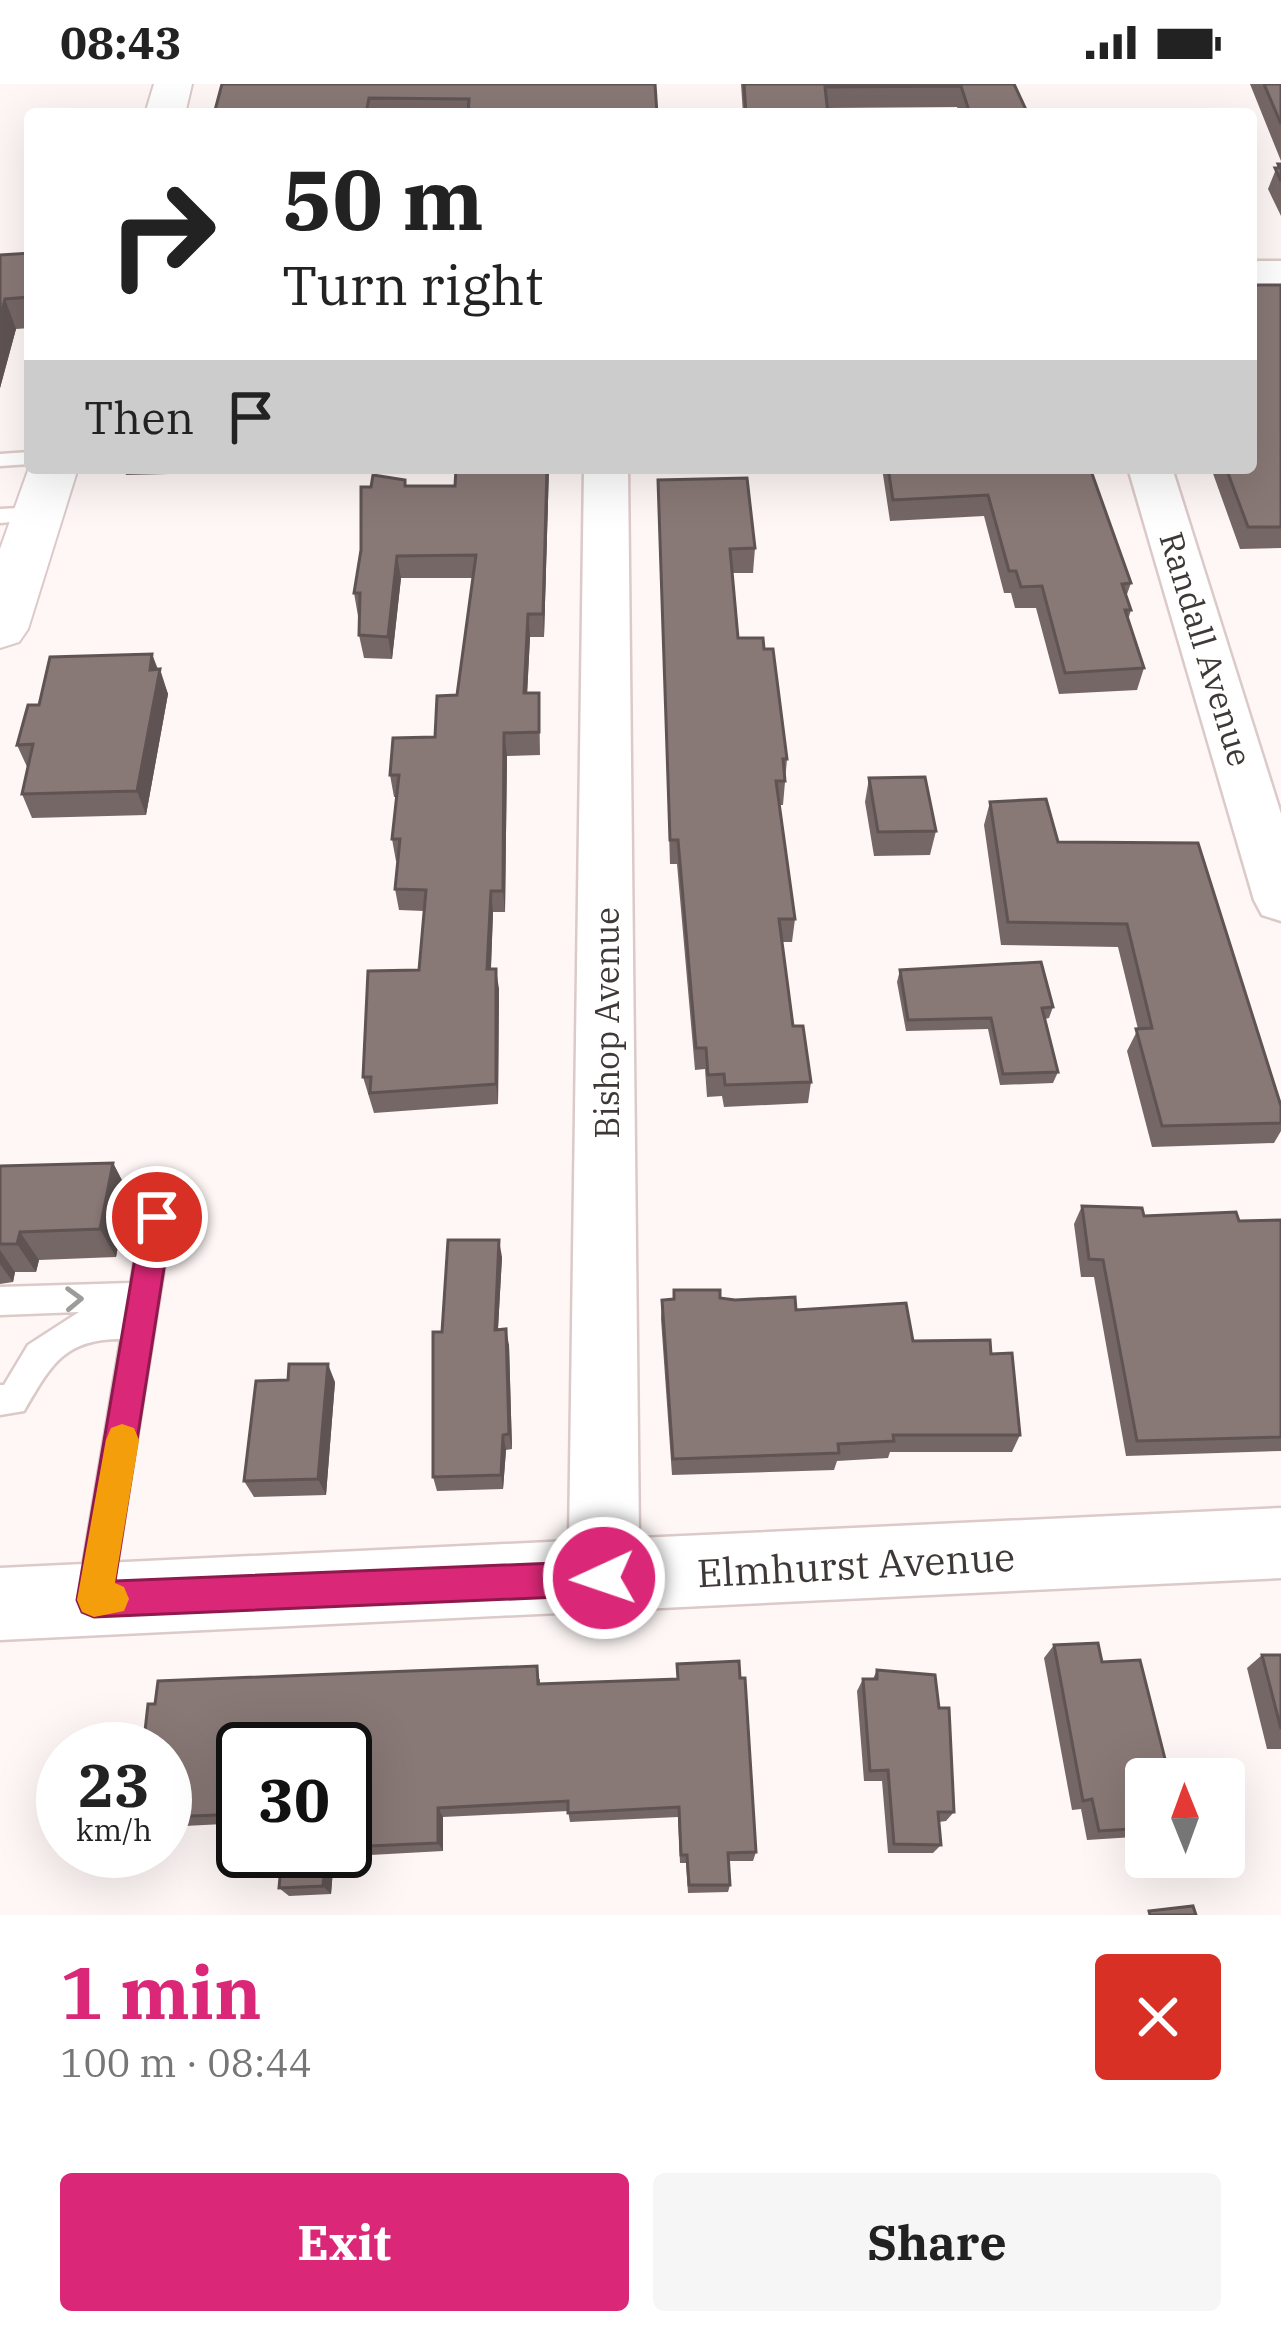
<!DOCTYPE html>
<html lang="en">
<head>
<meta charset="utf-8">
<style>
  :root { --surface:#fff; --page:#f6f6f6; --text:#222; --muted:#767676; --accent:#db2777 }
  body { margin:0; font-family:"IBM Plex Serif",serif; background:var(--page); color:var(--text); height:100vh; display:flex; flex-direction:column; font-size:45px; white-space:nowrap }
  * { box-sizing:border-box; margin:0 }
  p { font-size:39px; color:var(--muted) }
  .icon { flex:none; width:66px; height:66px; fill:none; stroke:currentColor; stroke-width:2; stroke-linecap:round; stroke-linejoin:round }
  .map { position:relative; height:1831px; overflow:hidden }
  .details { display:flex; flex-direction:column; background:var(--surface); flex:1 }
  .details>* { flex:none }
  .guide { position:absolute; left:24px; top:24px; width:1233px; height:366px; border-radius:12px; box-shadow:0 12px 48px #0002; background:#fff; color:var(--text); overflow:hidden }
  .needle { width:78px; rotate:359deg }
  .tools { position:absolute; left:1125px; top:1674px; display:grid; gap:24px }
  .tools a { display:grid; place-items:center; width:120px; height:120px; border-radius:12px; background:var(--surface); box-shadow:0 12px 48px #0002; font-size:60px }
  .speed { position:absolute; left:36px; top:1638px; display:flex; gap:24px; font-size:60px; font-weight:700; text-align:center }
  .speed>* { display:grid; place-content:center; width:156px; height:156px; border-radius:50%; background:var(--surface); box-shadow:0 12px 48px #0002; line-height:1 }
  .speed small { font-size:30px; font-weight:400 }
  .speed .limit { border:6px solid #111; border-radius:18px; background:#fff; color:#111 }
  .pin { position:absolute; display:grid; place-items:center; width:102px; height:102px; color:#fff; margin:-51px; border:6px solid #fff; border-radius:50%; box-shadow:0 3px 12px #0007 }
  .me { position:absolute; width:132px; margin:-66px; rotate:267deg; stroke-linejoin:round; filter:drop-shadow(0 0 9px #0008) }
  .turn { display:flex; align-items:center; gap:42px; height:252px; padding:0 60px; font-size:54px }
  .turn .icon { width:156px; height:156px; stroke-width:2.5 }
  .turn b { display:block; font-size:84px; line-height:102px }
  .then { display:flex; align-items:center; height:114px; padding:0 60px; background:#0003; gap:24px; font-size:45px }
  .round { display:grid; place-items:center; flex:none; width:126px; height:126px; border-radius:12px; background:var(--page) }
  .headline { display:flex; align-items:center; justify-content:space-between; height:204px; padding:0 60px }
  h1 { font-size:72px; font-weight:700; line-height:90px; color:var(--accent) }
  .action { display:flex; gap:24px; margin-top:auto; padding:24px 60px }
  .action a { flex:1; height:138px; border-radius:12px; background:var(--accent); color:#fff; font-size:48px; font-weight:700; line-height:138px; text-align:center }
  .action a+a { background:var(--page); color:var(--text) }
  .status { display:flex; justify-content:space-between; align-items:center; height:84px; padding:0 60px; background:var(--surface); direction:ltr }
  .status svg { height:33px; fill:currentColor }
  .map>svg:first-child { display:block }
</style>
</head>
<body>
<div class="status"><b>08:43</b><svg viewBox="0 0 49 12"><path d="M0 12V9h3v3zM5 12V6h3v6zM10 12V3h3v9zM15 12V0h3v12zM26 1h20v11H26zM47 4h2v5h-2z"/></svg></div>
<div class="map">
<svg width="1281" height="1831" viewBox="0 0 1281 1831">
  <rect width="100%" height="100%" fill="#fef7f6"/>
  <g fill="none" stroke-linecap="round" stroke-linejoin="round">
    <!-- lane casing -->
    <g stroke="#dbcac8" stroke-width="5">
      <path id="lane" d="M 30,368 L 30,380 L 0,382 L 0,370 Z
        M 38,423 L 49,430 L 45,435 L 0,439 L 0,425 Z
        M 157,1120 L 167,1124 L 172,1133 L 112,1511 L 107,1523 L 95,1528 L 83,1523 L 78,1511 L 121,1255 C 64,1255 51,1281 24,1327 L 0,1331 L 0,1301 L 4,1301 L 28,1261 L 79,1228 L 0,1231 L 0,1203 L 131,1199 L 142,1133 L 147,1124 Z"/>
    </g>
    <!-- street casing -->
    <g stroke="#dbcac8" stroke-width="5">
      <path id="street" d="M 1251,177 L 1281,177 L 1281,201 L 1251,201 Z
        M 584,384 L 628,384 L 639,1454 L 1281,1424 L 1281,1494 L 0,1556 L 0,1484 L 569,1457 Z
        M 1128,384 L 1172,384 L 1281,730 L 1281,837 L 1262,831 L 1254,816 Z"/>
    </g>
    <!-- primary casing -->
    <g stroke="#dbcac8" stroke-width="4">
      <path id="primary" d="M 154,0 L 192,0 L 185,30 L 145,30 Z
        M 30,381 L 78,384 L 28,545 L 19,558 L 0,564 L 0,465 Z"/>
    </g>
    <!-- lane -->
    <use href="#lane" fill="#fff" fill-rule="evenodd"/>
    <!-- street -->
    <use href="#street" fill="#fff" fill-rule="evenodd"/>
    <!-- primary -->
    <use href="#primary" fill="#fff" fill-rule="evenodd"/>
  </g>
  <!-- wall -->
  <path fill="#756765" d="M 222,0 L 655,0 L 657,30 L 214,30 Z
    M 741,0 L 1014,0 L 1028,30 L 960,30 L 957,23 L 828,24 L 828,30 L 743,30 Z
    M 1250,0 L 1281,0 L 1281,77 Z
    M 1278,80 L 1281,80 L 1281,132 L 1268,105 Z
    M 30,169 L 30,244 L 16,245 L 0,304 L 0,171 Z
    M 1281,201 L 1281,464 L 1240,465 L 1211,384 L 1251,384 Z
    M 124,384 L 214,384 L 212,389 L 126,391 Z
    M 549,384 L 544,553 L 530,553 L 527,609 L 539,609 L 540,671 L 507,672 L 505,828 L 493,828 L 491,885 L 499,905 L 498,1020 L 374,1029 L 363,993 L 419,886 L 424,827 L 399,826 L 395,805 L 398,777 L 396,777 L 392,755 L 397,713 L 394,713 L 390,691 L 435,653 L 457,611 L 473,494 L 401,494 L 392,575 L 364,574 L 359,551 L 360,532 L 358,532 L 354,509 L 406,402 L 455,402 Z
    M 882,384 L 1090,384 L 1131,499 L 1126,513 L 1131,526 L 1128,536 L 1144,584 L 1137,606 L 1059,610 L 1036,524 L 1015,524 L 1011,509 L 1004,509 L 984,432 L 890,437 Z
    M 658,396 L 755,464 L 753,489 L 732,489 L 738,554 L 787,675 L 783,721 L 779,721 L 795,835 L 792,858 L 782,858 L 793,942 L 811,998 L 808,1019 L 724,1023 L 722,1012 L 707,1013 L 705,985 L 695,986 L 677,780 L 670,780 Z
    M 152,570 L 168,610 L 146,731 L 32,734 L 22,710 L 28,685 L 17,661 L 39,621 Z
    M 869,694 L 936,747 L 930,771 L 874,772 L 865,718 Z
    M 990,718 L 1058,758 L 1281,1022 L 1281,1047 L 1274,1059 L 1152,1063 L 1127,967 L 1138,945 L 1118,863 L 1001,861 L 984,741 Z
    M 900,886 L 1053,923 L 1049,934 L 1045,935 L 1058,988 L 1053,999 L 1000,1001 L 988,945 L 906,947 L 897,898 Z
    M 113,1079 L 128,1108 L 116,1173 L 39,1176 L 36,1188 L 15,1188 L 13,1198 L 0,1200 L 0,1082 Z
    M 1082,1122 L 1144,1132 L 1239,1137 L 1281,1136 L 1281,1367 L 1126,1372 L 1094,1193 L 1081,1193 L 1074,1140 Z
    M 502,1173 L 498,1245 L 509,1261 L 512,1365 L 506,1366 L 503,1405 L 437,1407 L 433,1393 L 442,1248 Z
    M 720,1214 L 796,1226 L 913,1257 L 991,1270 L 1020,1351 L 1012,1368 L 890,1368 L 888,1374 L 837,1377 L 834,1386 L 672,1391 L 661,1235 L 662,1216 Z
    M 335,1298 L 326,1411 L 254,1413 L 244,1397 Z
    M 1054,1561 L 1102,1578 L 1159,1679 L 1146,1695 L 1146,1723 L 1142,1723 L 1146,1744 L 1134,1753 L 1087,1756 L 1081,1725 L 1072,1726 L 1044,1574 Z
    M 1262,1571 L 1281,1571 L 1281,1665 L 1267,1665 L 1247,1584 Z
    M 677,1580 L 756,1768 L 753,1777 L 728,1777 L 730,1801 L 728,1808 L 688,1809 L 686,1779 L 680,1779 L 678,1733 L 570,1738 L 568,1727 L 443,1733 L 443,1767 L 334,1773 L 331,1810 L 289,1812 L 279,1804 L 281,1780 L 272,1781 L 262,1773 L 262,1767 L 345,1767 L 345,1665 L 243,1665 L 243,1739 L 165,1743 L 165,1665 L 540,1595 L 540,1600 L 677,1595 Z
    M 877,1586 L 954,1728 L 946,1737 L 939,1738 L 941,1761 L 933,1769 L 888,1769 L 882,1697 L 864,1697 L 857,1607 L 863,1595 L 873,1595 Z"/>
  <!-- shaded-wall -->
  <path fill="#5f5453" d="M 5,215 L 16,245 L 0,304 L 0,235 Z
    M 547,384 L 549,384 L 544,553 L 543,530 Z
    M 397,472 L 401,494 L 392,575 L 388,553 Z
    M 528,530 L 530,553 L 526,632 L 524,609 Z
    M 152,570 L 159,591 L 160,585 L 168,610 L 146,731 L 137,707 Z
    M 504,649 L 507,672 L 505,828 L 503,807 Z
    M 491,807 L 493,828 L 490,906 L 487,885 Z
    M 496,885 L 499,905 L 498,1020 L 496,1000 Z
    M 113,1079 L 128,1108 L 116,1173 L 100,1145 Z
    M 20,1148 L 39,1176 L 36,1188 L 17,1160 Z
    M 499,1156 L 502,1173 L 497,1262 L 495,1246 Z
    M 0,1166 L 15,1188 L 13,1198 L 0,1180 Z
    M 506,1245 L 509,1261 L 512,1365 L 509,1350 Z
    M 328,1280 L 335,1298 L 326,1411 L 318,1395 Z
    M 503,1351 L 506,1366 L 503,1405 L 501,1391 Z
    M 438,1724 L 443,1733 L 443,1767 L 438,1759 Z
    M 326,1767 L 328,1767 L 334,1773 L 331,1810 L 323,1802 Z"/>
  <!-- building -->
  <path fill="#887876" stroke="#5f5453" stroke-width="3" d="M 222,0 L 655,0 L 657,30 L 468,30 L 469,15 L 369,14 L 366,30 L 214,30 Z
    M 744,0 L 1014,0 L 1028,30 L 970,30 L 961,2 L 825,3 L 828,30 L 746,30 Z
    M 1264,0 L 1281,0 L 1281,40 Z
    M 1278,80 L 1281,80 L 1281,97 L 1275,84 L 1280,84 Z
    M 30,169 L 30,213 L 5,215 L 0,235 L 0,171 Z
    M 1251,201 L 1281,201 L 1281,443 L 1248,443 L 1226,384 L 1251,384 Z
    M 456,384 L 547,384 L 543,530 L 528,530 L 524,609 L 539,609 L 539,648 L 504,649 L 503,807 L 491,807 L 487,885 L 496,885 L 496,1000 L 370,1009 L 371,993 L 363,993 L 368,887 L 419,886 L 426,806 L 395,805 L 400,755 L 392,755 L 399,691 L 390,691 L 393,654 L 435,653 L 437,612 L 457,611 L 476,471 L 397,472 L 388,553 L 359,551 L 360,509 L 354,509 L 361,466 L 361,403 L 371,403 L 373,391 L 405,396 L 405,402 L 455,402 Z
    M 888,384 L 1090,384 L 1131,499 L 1122,500 L 1131,526 L 1125,526 L 1144,584 L 1065,589 L 1042,502 L 1021,503 L 1016,487 L 1009,487 L 988,411 L 893,416 Z
    M 747,394 L 755,464 L 730,465 L 738,554 L 763,554 L 764,565 L 773,565 L 787,675 L 783,675 L 785,697 L 776,697 L 795,835 L 779,835 L 793,942 L 803,942 L 811,998 L 725,1001 L 724,990 L 708,991 L 706,964 L 696,964 L 678,756 L 670,756 L 658,396 Z
    M 152,570 L 150,586 L 160,585 L 137,707 L 22,710 L 33,660 L 17,661 L 28,621 L 39,621 L 50,573 Z
    M 925,693 L 936,747 L 878,748 L 869,694 Z
    M 1046,715 L 1058,758 L 1198,759 L 1281,1022 L 1281,1039 L 1162,1042 L 1136,945 L 1152,944 L 1127,840 L 1008,838 L 990,718 Z
    M 1041,878 L 1053,923 L 1042,924 L 1058,988 L 1003,990 L 991,934 L 908,936 L 900,886 Z
    M 113,1079 L 100,1145 L 20,1148 L 17,1160 L 0,1160 L 0,1082 Z
    M 1082,1122 L 1142,1124 L 1144,1132 L 1236,1128 L 1239,1137 L 1281,1136 L 1281,1353 L 1137,1357 L 1103,1176 L 1089,1175 Z
    M 448,1156 L 499,1156 L 495,1246 L 506,1245 L 509,1350 L 503,1351 L 501,1391 L 433,1393 L 433,1248 L 442,1248 Z
    M 674,1206 L 720,1206 L 720,1214 L 735,1216 L 795,1213 L 796,1226 L 906,1219 L 913,1257 L 990,1256 L 991,1270 L 1012,1269 L 1020,1351 L 893,1351 L 894,1357 L 838,1360 L 839,1369 L 673,1375 L 662,1216 L 674,1215 Z
    M 289,1280 L 328,1280 L 318,1395 L 244,1397 L 256,1297 L 288,1296 Z
    M 1098,1559 L 1102,1578 L 1140,1576 L 1165,1675 L 1159,1677 L 1163,1695 L 1146,1695 L 1146,1714 L 1141,1714 L 1146,1744 L 1099,1747 L 1092,1715 L 1083,1717 L 1054,1561 Z
    M 1262,1571 L 1281,1571 L 1281,1645 Z
    M 739,1577 L 740,1594 L 745,1594 L 756,1768 L 728,1769 L 730,1801 L 689,1801 L 687,1771 L 681,1771 L 679,1723 L 568,1729 L 568,1717 L 438,1724 L 438,1759 L 345,1763 L 345,1665 L 243,1665 L 243,1730 L 165,1733 L 165,1665 L 143,1665 L 148,1620 L 155,1620 L 158,1597 L 537,1582 L 538,1600 L 678,1595 L 677,1580 Z
    M 877,1586 L 935,1591 L 939,1624 L 949,1624 L 954,1728 L 938,1728 L 941,1761 L 894,1760 L 888,1686 L 870,1687 L 863,1595 L 877,1595 Z
    M 262,1767 L 326,1767 L 323,1802 L 279,1804 L 282,1771 L 262,1773 Z
    M 1193,1822 L 1196,1831 L 1150,1831 L 1149,1827 Z"/>
  <!-- one-way arrows -->
  <defs><path id="oneway-chevron" d="M-2-3.5L2.5 0L-2 3.5" fill="none" stroke-width="1.6" stroke-linecap="round" stroke-linejoin="round" transform="scale(3)"/></defs>
  <use stroke="#9e9c9b" href="#oneway-chevron" transform="translate(74 1215) rotate(-2)"/>
  <!-- route -->
  <path fill="#db2777" stroke="#8e194d" stroke-width="3" d="M 157,1120 L 167,1124 L 172,1133 L 115,1497 L 604,1477 L 616,1482 L 621,1494 L 616,1506 L 604,1511 L 94,1533 L 82,1528 L 77,1516 L 142,1133 L 146,1124 Z"/>
  <!-- slow -->
  <path fill="#f59e0b" d="M 122,1340 L 134,1344 L 139,1356 L 115,1499 L 124,1503 L 129,1515 L 124,1527 L 94,1533 L 82,1528 L 77,1516 L 106,1356 L 111,1344 Z"/>
  <g text-anchor="middle" stroke-width="12" stroke-linejoin="round" paint-order="stroke">
    <!-- street labels -->
    <g font-size="33" fill="#3e3837" stroke="#fff">
      <text transform="translate(1206 565) rotate(73)" y="12">Randall Avenue</text>
      <text transform="translate(607 939) rotate(-90)" y="12">Bishop Avenue</text>
    </g>
    <!-- near-street labels -->
    <g font-size="39" fill="#3e3837" stroke="#fff">
      <text transform="translate(856 1481) rotate(-3)" y="14">Elmhurst Avenue</text>
    </g>
  </g>
</svg>
<div class="tools">
<a><svg class="needle" viewBox="-14 -14 28 28"><path d="M0-13l5 13h-10z" fill="#e53935"/><path d="M0 13l5-13h-10z" fill="#767676"/></svg></a>
</div>
<div class="speed"><div>23<small>km/h</small></div><div class="limit">30</div></div>
<div class="pin" style="left:157px;top:1133px;background:#d93025"><svg class="icon" aria-label="arrive" viewBox="0 0 24 24"><path d="M6 21V4h12l-3 4 3 4H6"/></svg></div>
<svg class="me" style="left:604px;top:1494px" viewBox="-20 -20 40 40"><circle r="17" fill="#db2777" stroke="#fff" stroke-width="3"/><path d="M0-11L8 9 0 5-8 9z" fill="#fff"/></svg>
<div class="guide">
<div class="turn"><svg class="icon" aria-label="right" viewBox="0 0 24 24"><path d="M7 20v-9h11M14 6l5 5-5 5"/></svg><div><b>50 m</b>Turn right</div></div>
<div class="then">Then<svg class="icon" aria-label="arrive" viewBox="0 0 24 24"><path d="M6 21V4h12l-3 4 3 4H6"/></svg></div>
</div>
</div>
<section class="details">
<div class="headline"><div><h1>1 min</h1><p>100 m · 08:44</p></div><a class="round" style="background:#d93025;color:#fff"><svg class="icon" aria-label="close" viewBox="0 0 24 24"><path d="M6 6l12 12M18 6L6 18"/></svg></a></div>
<div class="action"><a>Exit</a><a>Share</a></div>
</section>
</body>
</html>
